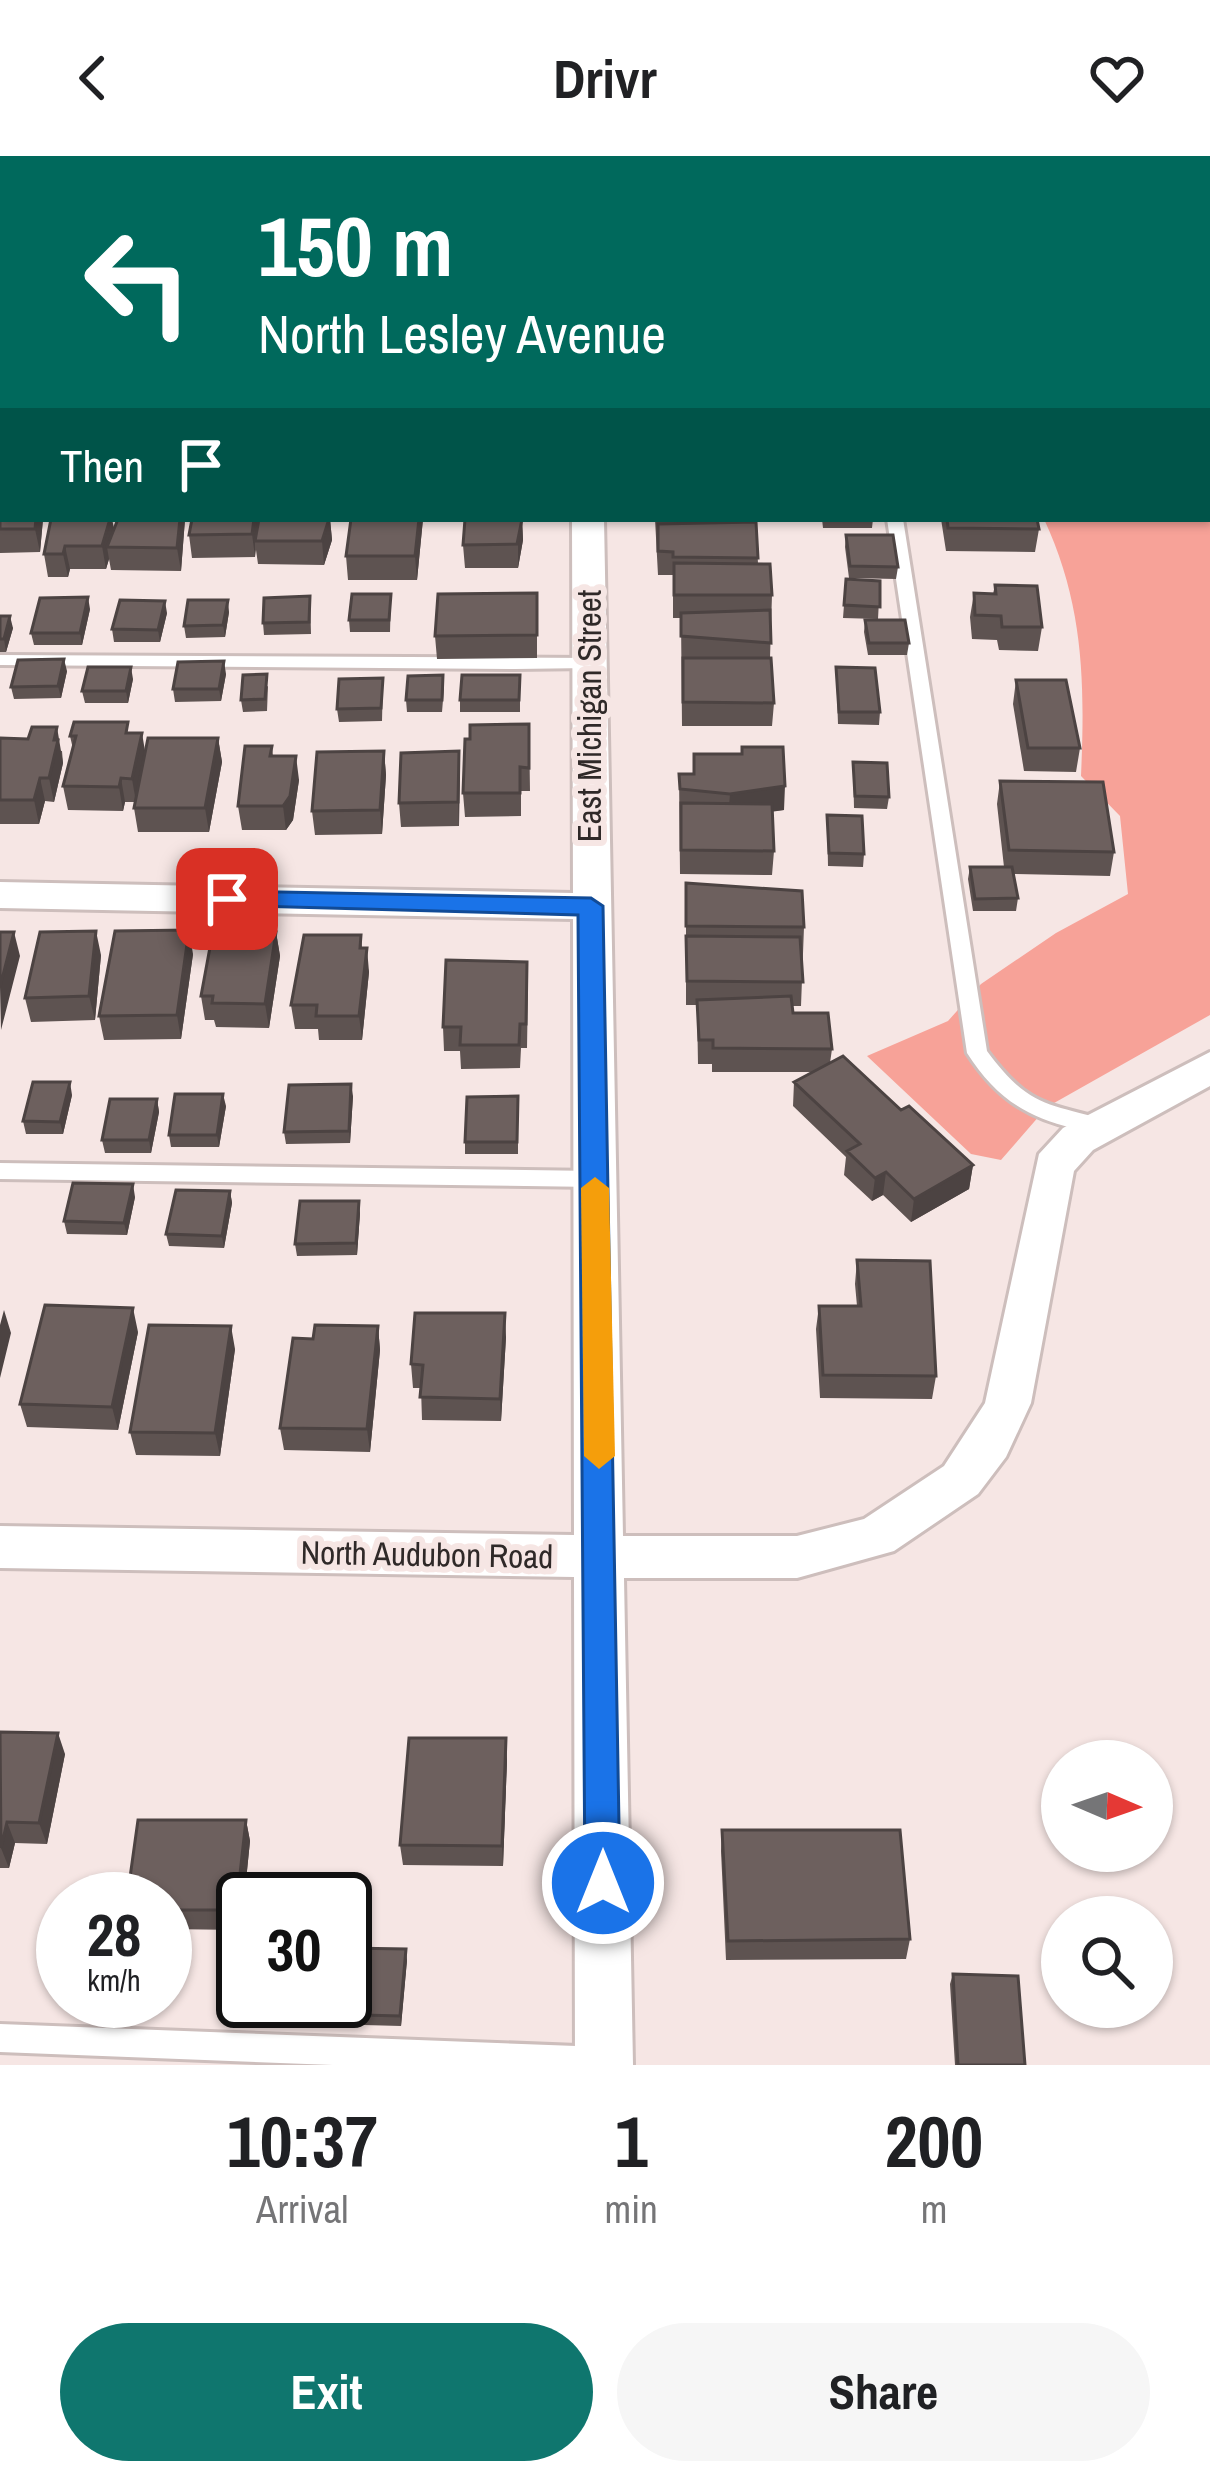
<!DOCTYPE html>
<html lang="en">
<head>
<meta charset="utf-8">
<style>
  :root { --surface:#fff; --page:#f6f6f6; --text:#202124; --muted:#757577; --accent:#0f766e }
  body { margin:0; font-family:"Archivo Narrow",sans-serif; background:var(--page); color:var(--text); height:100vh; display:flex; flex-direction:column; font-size:45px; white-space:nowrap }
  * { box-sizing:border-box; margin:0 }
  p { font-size:39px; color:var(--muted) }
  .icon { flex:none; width:66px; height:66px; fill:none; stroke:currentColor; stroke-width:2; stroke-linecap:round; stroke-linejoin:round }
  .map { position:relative; height:1909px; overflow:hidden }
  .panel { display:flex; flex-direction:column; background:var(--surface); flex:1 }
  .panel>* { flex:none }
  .top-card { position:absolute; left:0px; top:0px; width:1212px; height:366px; box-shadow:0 3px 9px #0004; background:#00695c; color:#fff; overflow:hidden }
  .needle { width:78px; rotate:92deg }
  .controls { position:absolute; left:1041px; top:1584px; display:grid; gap:24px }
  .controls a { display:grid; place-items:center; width:132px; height:132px; border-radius:50%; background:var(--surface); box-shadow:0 3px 9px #0004; font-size:60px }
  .speed { position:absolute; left:36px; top:1716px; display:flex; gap:24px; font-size:60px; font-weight:700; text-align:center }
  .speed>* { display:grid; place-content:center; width:156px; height:156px; border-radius:50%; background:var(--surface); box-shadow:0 3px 9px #0004; line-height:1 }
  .speed small { font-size:30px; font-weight:400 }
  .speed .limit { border:6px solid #111; border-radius:18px; background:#fff; color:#111 }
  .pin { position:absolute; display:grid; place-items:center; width:102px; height:102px; color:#fff; margin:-51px; border-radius:24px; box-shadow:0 6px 18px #0006 }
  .me { position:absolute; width:132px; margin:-66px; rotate:0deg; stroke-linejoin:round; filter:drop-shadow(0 0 9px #0008) }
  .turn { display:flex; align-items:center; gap:42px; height:252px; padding:0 60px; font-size:54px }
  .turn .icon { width:156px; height:156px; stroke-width:2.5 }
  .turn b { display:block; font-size:84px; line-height:102px }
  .then { display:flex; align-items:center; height:114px; padding:0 60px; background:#0003; gap:24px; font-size:45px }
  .eta { display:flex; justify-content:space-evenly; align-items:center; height:204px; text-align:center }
  .eta b { font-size:72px; font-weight:800; line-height:84px }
  .cta { display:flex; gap:24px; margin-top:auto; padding:24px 60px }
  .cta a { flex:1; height:138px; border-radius:72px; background:var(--accent); color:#fff; font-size:48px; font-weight:800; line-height:138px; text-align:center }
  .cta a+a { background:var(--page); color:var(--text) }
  header { display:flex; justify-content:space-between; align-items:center; height:156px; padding:0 60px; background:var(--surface); font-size:54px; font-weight:800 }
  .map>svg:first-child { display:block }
</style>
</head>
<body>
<header><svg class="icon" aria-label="back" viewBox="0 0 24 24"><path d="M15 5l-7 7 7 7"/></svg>Drivr<svg class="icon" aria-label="heart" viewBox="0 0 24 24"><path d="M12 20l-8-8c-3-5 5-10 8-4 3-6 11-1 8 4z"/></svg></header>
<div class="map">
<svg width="1210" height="1909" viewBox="0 0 1210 1909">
  <rect width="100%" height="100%" fill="#f6e6e4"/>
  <!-- forest -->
  <path fill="#f7a298" d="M 1210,171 L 1210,859 L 1047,951 L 1001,1004 L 971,998 L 867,900 L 948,865 L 981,828 L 1056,777 L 1128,738 L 1120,660 L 1081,620 C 1085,527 1084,449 1044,363 L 1209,363 Z"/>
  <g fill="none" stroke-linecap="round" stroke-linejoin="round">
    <!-- service casing -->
    <g stroke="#cdbebc" stroke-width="6">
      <path id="service" d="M 3,216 L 3,235 L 0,236 L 0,217 Z
        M 887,363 L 903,363 L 987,895 C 1029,952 1048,947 1110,965 L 1114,970 L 1110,975 C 1098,978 1086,975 1073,972 C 1024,961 994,939 967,897 Z
        M 0,499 L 589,502 L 598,507 L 589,512 L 515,513 L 0,509 Z
        M 0,1007 L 595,1015 L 603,1017 L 606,1023 L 603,1029 L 595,1031 L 0,1023 Z
        M 0,1868 L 603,1891 L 613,1895 L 617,1905 L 616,1909 L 333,1909 L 0,1896 Z"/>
    </g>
    <!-- minor casing -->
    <g stroke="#cdbebc" stroke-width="6">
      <path id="minor" d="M 0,299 L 3,299 L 3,317 L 0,317 Z
        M 572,363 L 604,363 L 623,1380 L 797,1380 L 864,1363 L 944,1310 L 985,1247 L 1039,998 L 1063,972 L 1210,896 L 1210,930 L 1093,994 L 1074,1015 L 1031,1247 L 1006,1301 L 978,1338 L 894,1395 L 797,1422 L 624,1422 L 633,1909 L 575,1909 L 574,1421 L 0,1412 L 0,1370 L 574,1379 L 573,763 L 0,752 L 0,726 L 573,737 Z"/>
    </g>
    <!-- tertiary casing -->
    <g stroke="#cdbebc" stroke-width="6">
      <path id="tertiary" d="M 0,8 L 3,8 L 3,28 L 0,28 Z
        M 1209,23 L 1210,23 L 1210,43 L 1209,43 Z"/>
    </g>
    <!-- secondary casing -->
    <g stroke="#cdbebc" stroke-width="6">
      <path id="secondary" d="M 858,0 L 899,0 L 901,3 L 860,3 Z
        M 1209,125 L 1210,125 L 1210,149 L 1209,149 Z"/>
    </g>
    <!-- service -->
    <use href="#service" fill="#fff" fill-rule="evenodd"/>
    <!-- minor -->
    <use href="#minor" fill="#fff" fill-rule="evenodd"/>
    <!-- tertiary -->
    <use href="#tertiary" fill="#fff" fill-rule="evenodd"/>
    <!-- secondary -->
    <use href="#secondary" fill="#fff" fill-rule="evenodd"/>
  </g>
  <!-- wall -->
  <path fill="#5e5351" d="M 0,329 L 3,363 L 43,363 L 40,396 L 0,397 Z
    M 118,363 L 185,363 L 181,415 L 111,414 L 109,403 L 106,413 L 70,413 L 68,421 L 48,421 L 44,398 L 114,373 Z
    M 330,363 L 332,384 L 324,409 L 258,408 L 256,394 L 255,401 L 192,402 L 189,379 Z
    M 351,363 L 423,363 L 417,424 L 348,424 L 346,400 Z
    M 522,363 L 523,384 L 518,412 L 465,412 L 463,389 Z
    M 655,363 L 753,363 L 753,366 L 756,366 L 758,408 L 772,439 L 770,502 L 774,547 L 772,570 L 682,570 L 681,462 L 673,462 L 673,419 L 658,419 Z
    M 822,363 L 873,363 L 872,372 L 823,372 Z
    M 941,363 L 1037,363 L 1039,373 L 1035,396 L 946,395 Z
    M 846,379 L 898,411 L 896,423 L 849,422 L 845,391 Z
    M 846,423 L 880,425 L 878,463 L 843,462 Z
    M 995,429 L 1042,471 L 1038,495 L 999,494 L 997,484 L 972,483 L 970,461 L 974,437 L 993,438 Z
    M 537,437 L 537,502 L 437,503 L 435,480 Z
    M 391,438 L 390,476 L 350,476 L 349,464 Z
    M 310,440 L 311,478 L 264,479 L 263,467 Z
    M 90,453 L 82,489 L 34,489 L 31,477 Z
    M 229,456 L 225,481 L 186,482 L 184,470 Z
    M 167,457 L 160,486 L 114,486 L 112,473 Z
    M 0,460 L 13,472 L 6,496 L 0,496 Z
    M 865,464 L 909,487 L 907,499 L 868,499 L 864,476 Z
    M 836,511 L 880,556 L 879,569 L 838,568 Z
    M 67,515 L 61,542 L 14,543 L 11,531 Z
    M 226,518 L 221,545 L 175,546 L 173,533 Z
    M 520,519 L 520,556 L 460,556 L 460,544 Z
    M 383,522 L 382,565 L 339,566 L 337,553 Z
    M 133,523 L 128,547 L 85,547 L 82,535 Z
    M 1016,524 L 1080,592 L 1076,616 L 1024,615 L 1013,548 Z
    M 268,530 L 267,555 L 243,556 L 241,544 Z
    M 444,532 L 442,556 L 407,556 L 406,544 Z
    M 529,568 L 530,635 L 521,635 L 521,660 L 465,661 L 463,637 Z
    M 130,577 L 145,595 L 218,582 L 222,606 L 209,676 L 138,676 L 134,652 L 135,646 L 125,646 L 123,655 L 68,654 L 63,630 L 73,593 L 70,580 Z
    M 0,582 L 62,595 L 63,607 L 54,646 L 45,645 L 39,668 L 0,668 Z
    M 272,590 L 273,600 L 299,624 L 293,664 L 286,674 L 242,674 L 238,650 Z
    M 384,595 L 386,619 L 382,678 L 315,679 L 312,655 Z
    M 459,595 L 459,670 L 401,671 L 399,647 Z
    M 853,606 L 889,641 L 887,653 L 854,652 Z
    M 679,618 L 784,654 L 772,655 L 774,695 L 772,719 L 680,718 Z
    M 1000,625 L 1114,696 L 1110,720 L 1014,718 L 1018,742 L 1016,755 L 973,755 L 968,723 L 970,711 L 1004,711 L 997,648 Z
    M 827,659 L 864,698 L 863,711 L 828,710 Z
    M 686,727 L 804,771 L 801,850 L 792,850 L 793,857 L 832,893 L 830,907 L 901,954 L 973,1009 L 969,1033 L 911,1066 L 883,1039 L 872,1045 L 844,1019 L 846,1001 L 793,950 L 794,926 L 813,916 L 712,916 L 712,908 L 698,908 L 697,849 L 686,849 Z
    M 276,776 L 280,800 L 269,872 L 216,871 L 214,864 L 205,864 L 201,840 Z
    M 361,779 L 362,792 L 369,816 L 362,884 L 319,884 L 318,873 L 295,873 L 291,849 Z
    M 193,798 L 181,883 L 104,884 L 99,860 Z
    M 101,799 L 95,864 L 31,866 L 25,842 Z
    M 528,830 L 527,892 L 521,892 L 520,912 L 461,913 L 460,895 L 444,895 L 443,871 Z
    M 72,939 L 63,978 L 26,978 L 23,965 Z
    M 353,940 L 350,987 L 286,988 L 284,976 Z
    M 518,940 L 518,998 L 465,998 L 465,986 Z
    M 157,943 L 159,956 L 151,997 L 105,997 L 102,984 Z
    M 226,950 L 219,991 L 171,991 L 169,979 Z
    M 230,1035 L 232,1047 L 224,1092 L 169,1090 L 166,1078 Z
    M 135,1041 L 127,1079 L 67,1078 L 64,1065 Z
    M 360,1057 L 357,1099 L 297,1100 L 295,1088 Z
    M 857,1104 L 936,1220 L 932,1243 L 820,1242 L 816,1173 L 819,1150 L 857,1150 L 855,1128 Z
    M 378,1170 L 380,1194 L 370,1296 L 284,1294 L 280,1272 L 313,1183 Z
    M 138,1176 L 118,1274 L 27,1271 L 20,1248 Z
    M 506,1181 L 501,1265 L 422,1264 L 421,1232 L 413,1232 L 411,1208 Z
    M 235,1193 L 220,1300 L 136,1299 L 130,1276 Z
    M 0,1576 L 65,1598 L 47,1688 L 15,1687 L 9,1712 L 0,1712 Z
    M 507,1604 L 503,1710 L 403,1709 L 400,1689 Z
    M 246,1664 L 250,1685 L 241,1774 L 165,1773 L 165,1743 Z
    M 722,1674 L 910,1783 L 906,1803 L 726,1804 L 721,1695 Z
    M 407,1804 L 401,1870 L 327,1868 L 325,1858 Z
    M 953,1818 L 1025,1909 L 955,1909 L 950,1828 Z"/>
  <!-- shaded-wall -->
  <path fill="#4c4342" d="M 36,363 L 43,363 L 40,396 L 35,373 Z
    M 110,363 L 112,363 L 116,381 L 107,391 L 109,403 L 106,413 L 102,390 Z
    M 180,363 L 185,363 L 181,415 L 177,392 Z
    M 254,363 L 260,363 L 255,385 L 255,401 L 252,378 Z
    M 330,363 L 332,384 L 324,409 L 322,385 Z
    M 419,363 L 423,363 L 417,424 L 415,400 Z
    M 518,363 L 522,363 L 523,384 L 518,412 Z
    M 65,390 L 70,413 L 68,421 L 63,398 Z
    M 88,441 L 90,453 L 82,489 L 80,477 Z
    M 228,444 L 229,456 L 225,481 L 223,469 Z
    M 165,445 L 167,457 L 160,486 L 158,474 Z
    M 10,460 L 13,472 L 6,496 L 4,483 Z
    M 64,503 L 67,515 L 61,542 L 58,530 Z
    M 224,505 L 226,518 L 221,545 L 219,533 Z
    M 131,511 L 133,523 L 128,547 L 126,535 Z
    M 57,571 L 63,607 L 54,646 L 49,622 Z
    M 142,577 L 146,601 L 136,646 L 132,623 Z
    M 218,582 L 222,606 L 209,676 L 205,652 Z
    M 384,595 L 386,619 L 382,678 L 380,654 Z
    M 459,595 L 460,619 L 459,670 L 458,646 Z
    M 296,600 L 299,624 L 293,664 L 286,674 L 283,650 Z
    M 40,622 L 45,645 L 39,668 L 34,644 Z
    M 121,622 L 125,646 L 123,655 L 119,631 Z
    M 785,630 L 784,654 L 728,662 L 730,638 Z
    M 189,774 L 193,798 L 181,883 L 177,859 Z
    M 96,775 L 101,799 L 95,864 L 89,840 Z
    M 14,776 L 20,800 L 1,874 L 0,831 Z
    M 276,776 L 280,800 L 269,872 L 265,848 Z
    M 367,792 L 369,816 L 362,884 L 359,860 Z
    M 70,926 L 72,939 L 63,978 L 60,966 Z
    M 351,928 L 353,940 L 350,987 L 349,975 Z
    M 223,938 L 226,950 L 219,991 L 217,979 Z
    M 157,943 L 159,956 L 151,997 L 149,984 Z
    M 973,1009 L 969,1033 L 911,1066 L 914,1043 Z
    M 886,1016 L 883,1039 L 872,1045 L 875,1022 Z
    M 133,1028 L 135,1041 L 127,1079 L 124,1067 Z
    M 230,1035 L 232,1047 L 224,1092 L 222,1080 Z
    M 359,1045 L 360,1057 L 357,1099 L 356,1087 Z
    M 133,1152 L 138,1176 L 118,1274 L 112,1251 Z
    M 4,1154 L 11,1177 L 0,1222 L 0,1169 Z
    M 505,1157 L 506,1181 L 501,1265 L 500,1243 Z
    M 231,1170 L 235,1193 L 220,1300 L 215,1277 Z
    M 378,1170 L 380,1194 L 370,1296 L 367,1273 Z
    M 58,1577 L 65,1598 L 47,1688 L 39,1667 Z
    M 506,1582 L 507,1604 L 503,1710 L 502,1690 Z
    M 246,1664 L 250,1685 L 241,1774 L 236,1754 Z
    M 7,1666 L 15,1687 L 9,1712 L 1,1692 Z
    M 406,1793 L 407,1804 L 401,1870 L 400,1860 Z"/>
  <!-- building -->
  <path fill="#6d605e" stroke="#4c4342" stroke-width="3" d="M 0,79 L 3,79 L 3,101 L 0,101 Z
    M 0,329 L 3,329 L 3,363 L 36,363 L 35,373 L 0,373 Z
    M 51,363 L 110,363 L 102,390 L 65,390 L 63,398 L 44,398 Z
    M 118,363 L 180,363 L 177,392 L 107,391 Z
    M 192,363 L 254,363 L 252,378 L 189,379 Z
    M 259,363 L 329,363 L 322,385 L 255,385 Z
    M 351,363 L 419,363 L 415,400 L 346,400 Z
    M 465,363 L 522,363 L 517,388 L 463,389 Z
    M 947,363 L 1037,363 L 1039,373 L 948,372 Z
    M 756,366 L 758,402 L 673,401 L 673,396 L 658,395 L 658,368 Z
    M 846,379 L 893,379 L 898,411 L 850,410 Z
    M 674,407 L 770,408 L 772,439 L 674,439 Z
    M 846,423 L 880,425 L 880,451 L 844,449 Z
    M 995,429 L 1037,430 L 1042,471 L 1002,471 L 1001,460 L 975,459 L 974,437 L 996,438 Z
    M 537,437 L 537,479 L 435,480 L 438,438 Z
    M 352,438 L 391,438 L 389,464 L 349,464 Z
    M 310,440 L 309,466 L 263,467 L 264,442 Z
    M 88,441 L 80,477 L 31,477 L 40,442 Z
    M 120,444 L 165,445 L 158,474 L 112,473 Z
    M 188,444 L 228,444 L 223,469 L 184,470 Z
    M 770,454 L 771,487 L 681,480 L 681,457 Z
    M 0,460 L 10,460 L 4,483 L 0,483 Z
    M 865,464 L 905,464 L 909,487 L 869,487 Z
    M 683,502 L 771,502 L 774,547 L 683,546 Z
    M 64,503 L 58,530 L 11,531 L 18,504 Z
    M 224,505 L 219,533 L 173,533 L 178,506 Z
    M 88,511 L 131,511 L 126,535 L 82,535 Z
    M 836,511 L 875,512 L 880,556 L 839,556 Z
    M 267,518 L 265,543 L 241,544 L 243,519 Z
    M 443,519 L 442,544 L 406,544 L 408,520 Z
    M 462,519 L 520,519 L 519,544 L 460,544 Z
    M 383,522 L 381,552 L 337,553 L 339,523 Z
    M 1016,524 L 1066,524 L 1080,592 L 1028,592 Z
    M 74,566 L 128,566 L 126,577 L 142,577 L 132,623 L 121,622 L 119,631 L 63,630 L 76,580 L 70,580 Z
    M 529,568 L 529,612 L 520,611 L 520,637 L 463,637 L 465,583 L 470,583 L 470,569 Z
    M 32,571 L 57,571 L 54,584 L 58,584 L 49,622 L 40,622 L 34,644 L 0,644 L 0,582 L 28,583 Z
    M 148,582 L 218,582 L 205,652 L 134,652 Z
    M 245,590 L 272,590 L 270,600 L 296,600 L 290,640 L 283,650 L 238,650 Z
    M 742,591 L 783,591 L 785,630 L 730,638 L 680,633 L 679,618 L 694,618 L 694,598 L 742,598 Z
    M 384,595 L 380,654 L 312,655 L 317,596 Z
    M 459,595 L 458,646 L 399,647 L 401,597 Z
    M 853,606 L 887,607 L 889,641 L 855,640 Z
    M 1000,625 L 1103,626 L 1114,696 L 1009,694 Z
    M 681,647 L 772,648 L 774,695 L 681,694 Z
    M 827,659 L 862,660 L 864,698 L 829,697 Z
    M 970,711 L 1012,711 L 1018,742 L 975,743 Z
    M 686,727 L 802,735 L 804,771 L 686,770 Z
    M 189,774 L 177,859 L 99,860 L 115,775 Z
    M 96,775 L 89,840 L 25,842 L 40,776 Z
    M 213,775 L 276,776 L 265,848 L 212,847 L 213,840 L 201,840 Z
    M 0,776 L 14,776 L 0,831 Z
    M 304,779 L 361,779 L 360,792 L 367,792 L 359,860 L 316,860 L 317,849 L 291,849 Z
    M 686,780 L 800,781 L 803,826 L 687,825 Z
    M 446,804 L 527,806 L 526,868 L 520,868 L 519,889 L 460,889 L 461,871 L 443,871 Z
    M 791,840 L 793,857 L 828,857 L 832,893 L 713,892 L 713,884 L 699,884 L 697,844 Z
    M 843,900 L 901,954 L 909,950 L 973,1009 L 914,1043 L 886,1016 L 875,1022 L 847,995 L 860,988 L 794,926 Z
    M 33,926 L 70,926 L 60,966 L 23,965 Z
    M 351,928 L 349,975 L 284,976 L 289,929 Z
    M 175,938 L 223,938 L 217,979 L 169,979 Z
    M 518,940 L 517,986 L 465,986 L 467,941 Z
    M 110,943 L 157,943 L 149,984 L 102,984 Z
    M 73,1027 L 133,1028 L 124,1067 L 64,1065 Z
    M 176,1034 L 230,1035 L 222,1080 L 166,1078 Z
    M 300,1045 L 359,1045 L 356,1087 L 295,1088 Z
    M 857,1104 L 930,1105 L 936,1220 L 823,1219 L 819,1150 L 861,1150 Z
    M 45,1149 L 133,1152 L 112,1251 L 20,1248 Z
    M 415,1157 L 505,1157 L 500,1243 L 420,1241 L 423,1209 L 411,1208 Z
    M 149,1169 L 231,1170 L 215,1277 L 130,1276 Z
    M 315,1169 L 378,1170 L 367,1273 L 280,1272 L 293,1182 L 313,1183 Z
    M 0,1576 L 58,1577 L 39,1667 L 7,1666 L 1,1692 Z
    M 409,1582 L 506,1582 L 502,1690 L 400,1689 Z
    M 138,1664 L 246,1664 L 236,1754 L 165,1754 L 165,1743 L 127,1743 Z
    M 722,1674 L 900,1674 L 910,1783 L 728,1785 Z
    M 345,1792 L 406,1793 L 400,1860 L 325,1858 L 326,1845 L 345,1845 Z
    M 953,1818 L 1018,1820 L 1025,1909 L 958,1909 Z"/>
  <!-- route -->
  <path fill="#1a73e8" stroke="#114b97" stroke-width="3" d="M 227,735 L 591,742 L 603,750 L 620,1727 L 615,1739 L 603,1744 L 590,1739 L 585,1727 L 578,759 L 218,749 L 215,743 Z"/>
  <!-- slow -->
  <path fill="#f59e0b" d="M 595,1021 L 609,1032 L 615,1300 L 599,1313 L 584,1300 L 581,1032 Z"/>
  <g text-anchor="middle" stroke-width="12" stroke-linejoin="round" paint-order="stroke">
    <!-- street labels -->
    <g font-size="33" fill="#2f2928" stroke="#f6e6e4">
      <text transform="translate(589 560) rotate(-90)" y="12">East Michigan Street</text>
      <text transform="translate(427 1398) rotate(1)" y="12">North Audubon Road</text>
    </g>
  </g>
</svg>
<div class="controls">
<a><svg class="needle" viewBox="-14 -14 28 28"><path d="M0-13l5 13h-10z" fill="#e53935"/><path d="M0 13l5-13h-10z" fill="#757577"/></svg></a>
<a><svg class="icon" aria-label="search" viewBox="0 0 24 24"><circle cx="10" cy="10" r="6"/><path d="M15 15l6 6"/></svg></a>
</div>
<div class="speed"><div>28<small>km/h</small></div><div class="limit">30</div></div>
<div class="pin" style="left:227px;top:743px;background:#d93025"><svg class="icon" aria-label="arrive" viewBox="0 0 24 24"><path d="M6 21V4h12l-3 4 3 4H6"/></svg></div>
<svg class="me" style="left:603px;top:1727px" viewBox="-20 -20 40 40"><circle r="17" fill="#1a73e8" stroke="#fff" stroke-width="3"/><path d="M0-11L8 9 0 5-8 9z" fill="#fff"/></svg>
<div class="top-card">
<div class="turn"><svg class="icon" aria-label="left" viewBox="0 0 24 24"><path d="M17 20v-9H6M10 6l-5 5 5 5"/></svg><div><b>150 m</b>North Lesley Avenue</div></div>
<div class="then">Then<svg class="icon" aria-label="arrive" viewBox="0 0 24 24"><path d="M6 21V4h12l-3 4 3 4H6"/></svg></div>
</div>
</div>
<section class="panel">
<div class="eta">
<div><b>10:37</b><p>Arrival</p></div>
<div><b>1</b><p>min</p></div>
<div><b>200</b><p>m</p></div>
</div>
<div class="cta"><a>Exit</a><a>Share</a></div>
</section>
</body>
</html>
